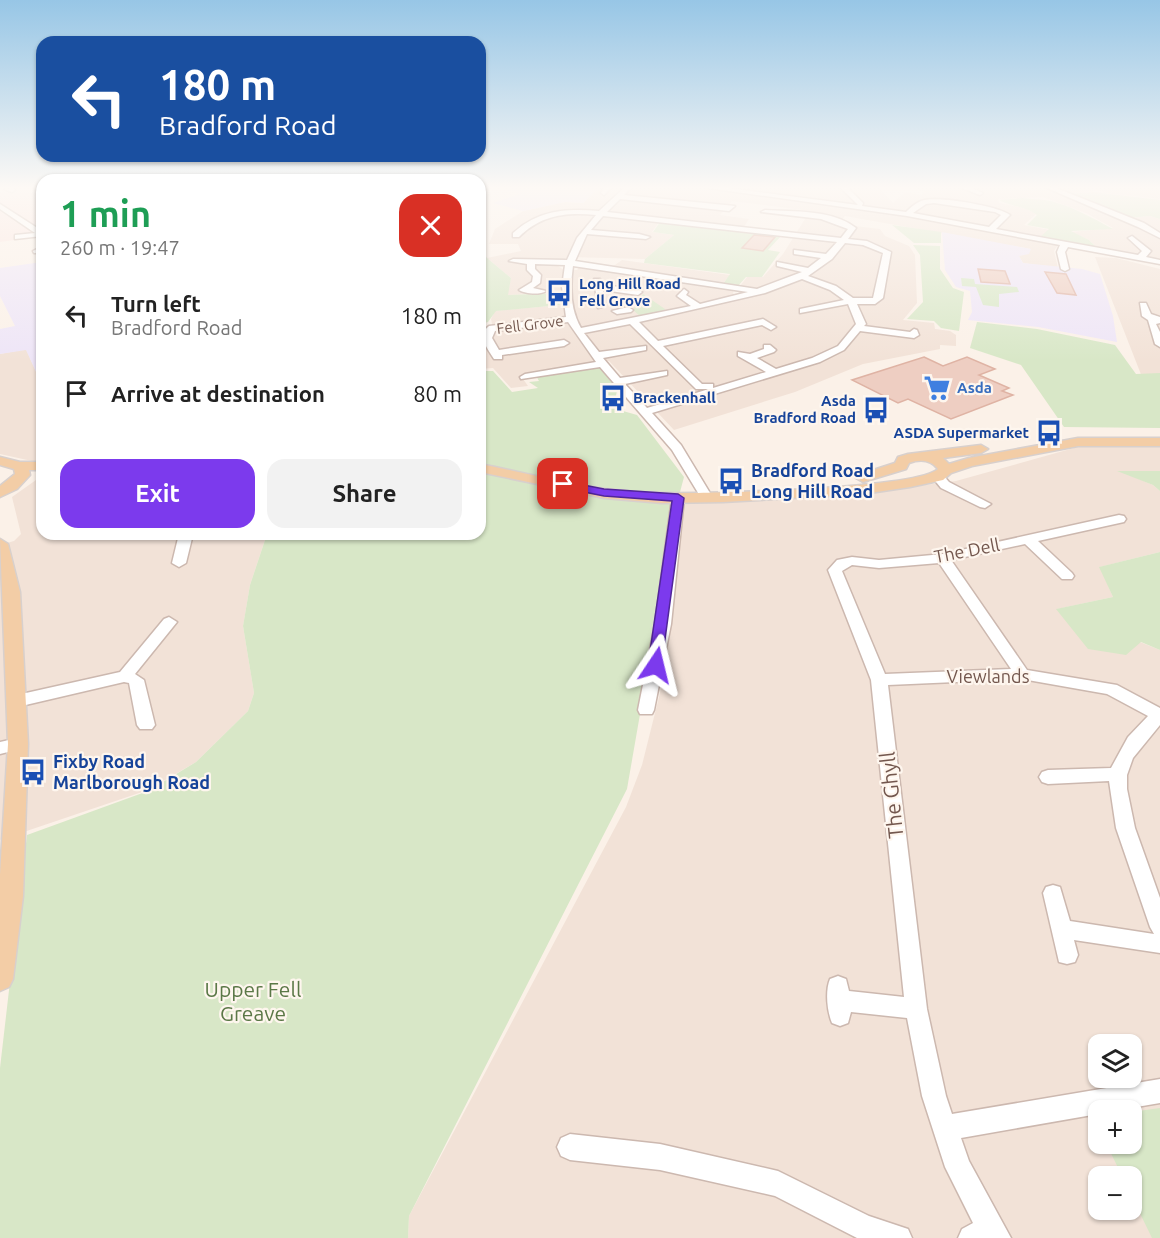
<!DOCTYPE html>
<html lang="en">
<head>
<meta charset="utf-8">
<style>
  :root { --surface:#fff; --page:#f2f2f2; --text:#222; --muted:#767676; --accent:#7c3aed }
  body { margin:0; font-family:Ubuntu,sans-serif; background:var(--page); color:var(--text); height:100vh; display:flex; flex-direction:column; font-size:22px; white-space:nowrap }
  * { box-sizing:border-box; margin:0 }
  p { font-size:20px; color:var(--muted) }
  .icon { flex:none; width:33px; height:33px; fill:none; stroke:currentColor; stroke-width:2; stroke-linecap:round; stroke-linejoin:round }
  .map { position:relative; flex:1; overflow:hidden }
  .details { position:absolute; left:36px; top:174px; width:450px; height:366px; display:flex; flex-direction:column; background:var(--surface); border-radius:18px; box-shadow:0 2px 4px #0004 }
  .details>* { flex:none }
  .guide { position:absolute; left:36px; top:36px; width:450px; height:126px; border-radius:18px; box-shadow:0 2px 4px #0004; background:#1a4fa0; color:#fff; overflow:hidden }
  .fabs { position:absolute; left:1088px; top:1034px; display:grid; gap:12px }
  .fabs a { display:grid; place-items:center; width:54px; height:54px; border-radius:12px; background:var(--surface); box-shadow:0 2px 4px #0004; font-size:30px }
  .pin { position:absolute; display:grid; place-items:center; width:51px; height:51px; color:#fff; margin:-26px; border-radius:12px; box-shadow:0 3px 9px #0006 }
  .me { position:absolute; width:66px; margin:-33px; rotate:10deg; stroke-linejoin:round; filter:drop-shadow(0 0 4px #0008) }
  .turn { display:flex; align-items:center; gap:21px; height:126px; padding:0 24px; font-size:27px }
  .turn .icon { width:78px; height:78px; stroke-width:2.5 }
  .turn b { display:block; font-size:42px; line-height:51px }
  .round { display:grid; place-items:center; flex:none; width:63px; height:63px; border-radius:18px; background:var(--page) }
  .summary { display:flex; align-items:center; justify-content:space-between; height:102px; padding:0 24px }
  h1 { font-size:36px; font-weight:700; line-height:45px; color:#1e9e55 }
  .primary-button { display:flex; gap:12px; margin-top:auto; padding:12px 24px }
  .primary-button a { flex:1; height:69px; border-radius:18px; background:var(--accent); color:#fff; font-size:24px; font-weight:700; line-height:69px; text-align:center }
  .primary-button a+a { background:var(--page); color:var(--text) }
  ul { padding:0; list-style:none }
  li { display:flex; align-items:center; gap:18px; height:78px; padding:0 24px }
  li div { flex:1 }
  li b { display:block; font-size:22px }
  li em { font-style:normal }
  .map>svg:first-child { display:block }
</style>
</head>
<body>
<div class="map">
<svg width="1160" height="1238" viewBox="0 0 1160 1238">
  <rect width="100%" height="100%" fill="#fbf1e8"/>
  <!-- residential -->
  <path fill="#f2e2d7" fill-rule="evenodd" d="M 599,188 L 879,188 L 893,203 L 905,192 L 921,195 L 925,192 L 913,188 L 1089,188 L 1094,191 L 1061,194 L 1120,219 L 1150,216 L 1160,219 L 1160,261 L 1098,249 L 1089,240 L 1071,232 L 1113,228 L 1086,213 L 1043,197 L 998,199 L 999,203 L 1026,208 L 1036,214 L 1024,225 L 1050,230 L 1037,240 L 1058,245 L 1054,251 L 1058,268 L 1023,263 L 1019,256 L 1031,249 L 845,216 L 838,224 L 880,229 L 885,236 L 909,246 L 915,255 L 917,303 L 903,320 L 934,323 L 935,329 L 950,331 L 956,335 L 956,346 L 940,345 L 940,349 L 863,364 L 795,392 L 674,430 L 609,361 L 521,376 L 528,386 L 511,388 L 493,368 L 480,369 L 480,331 L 493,329 L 491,319 L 495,311 L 560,305 L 557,293 L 507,295 L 511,278 L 487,258 L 521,251 L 518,244 L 489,244 L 495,229 L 523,211 L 565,202 L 583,203 ZM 732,201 L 810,211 L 783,254 L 763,277 L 747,277 L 740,286 L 765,291 L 734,301 L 733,289 L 720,287 L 730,275 L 622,260 L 608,270 L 580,266 L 577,270 L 564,270 L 555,264 L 568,257 L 645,259 L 674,235 L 652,232 L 662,218 L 743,228 L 749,219 L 720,215 Z
    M 1091,188 L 1160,188 L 1160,199 L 1107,193 Z
    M 1095,257 L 1116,258 L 1160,269 L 1160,375 L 1142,377 Z
    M 26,349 L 42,385 L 41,463 L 0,454 L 0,354 Z
    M 1081,446 L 1160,446 L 1160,471 L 1120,471 L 1153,485 L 1160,491 L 1160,552 L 1100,567 L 1113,597 L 1057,609 L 1160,650 L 1160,1238 L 408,1238 L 409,1216 L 626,807 L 642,765 L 660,693 L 682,502 L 720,503 L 837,496 L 925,485 L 956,481 ZM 1098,1044 L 1131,1044 L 1131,1077 L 1098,1077 ZM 1098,1110 L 1131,1110 L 1131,1143 L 1098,1143 ZM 1098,1176 L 1131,1176 L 1131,1209 L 1098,1209 Z
    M 42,479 L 42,534 L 267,534 L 250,585 L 243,626 L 254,693 L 248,711 L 196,762 L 148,790 L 0,840 L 0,545 L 14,541 L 21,534 L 12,497 L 36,480 Z"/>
  <!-- commercial -->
  <path fill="#fae2dd" d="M 19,188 L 42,188 L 42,236 L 0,242 L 0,192 Z"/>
  <!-- education -->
  <path fill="#eee5f7" d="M 511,188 L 599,188 L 583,203 L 565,202 L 523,211 L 493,203 L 520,194 L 507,190 Z
    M 942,232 L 1031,249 L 1029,254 L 1019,256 L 1023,263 L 1082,269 L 1100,274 L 1113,316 L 1117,342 L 1038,327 L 968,320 L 972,312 L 970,291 L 956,287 L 945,270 Z
    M 42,262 L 42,385 L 26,350 L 0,354 L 0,329 L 15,326 L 0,296 L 0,268 Z"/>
  <!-- green -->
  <path fill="#d8e7c7" d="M 1093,192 L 1160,200 L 1160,219 L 1150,216 L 1128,218 L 1067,194 Z
    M 1023,198 C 1032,200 1042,199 1051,201 C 1073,207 1093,218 1113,229 L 1071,231 L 1089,240 L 1098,249 L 1040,237 L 1049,229 L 1027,225 L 1037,215 C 1025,206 1012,207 999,200 Z
    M 660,222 L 782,235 L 768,250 L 780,252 L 762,277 L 746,277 L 738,286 L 723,284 L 730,274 L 644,263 L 645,259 L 674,235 L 653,232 Z
    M 892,225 L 941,232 L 941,243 L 914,243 Z
    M 913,245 L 940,246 L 940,269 L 953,288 L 964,292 L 959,331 L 941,328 L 934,321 L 907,319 L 923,302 L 920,255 Z
    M 480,248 L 487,258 L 511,278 L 508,295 L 557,293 L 560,305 L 496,311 L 488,322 L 480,324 Z
    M 961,278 L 974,279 L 975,284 L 1017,287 L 1019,292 L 999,294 L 999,307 L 983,305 L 976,287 L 962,286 Z
    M 643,294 L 665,309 L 662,313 L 641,317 L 633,310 Z
    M 977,322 L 1037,329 L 1115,345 L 1136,374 L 1160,373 L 1160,428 L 1064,427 L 1021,365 L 970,348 Z
    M 599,367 L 618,387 L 615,399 L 616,409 L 637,415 L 684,477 L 676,507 L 627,789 L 409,1216 L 408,1238 L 0,1238 L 0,1068 L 27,835 L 148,791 L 196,762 L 248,711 L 254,693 L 243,626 L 250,585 L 267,534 L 480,534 L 480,371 L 493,371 L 512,392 L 538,388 L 529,382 L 539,381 L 536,376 Z
    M 1117,471 L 1160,471 L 1160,491 L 1153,485 Z
    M 1160,552 L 1160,650 L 1141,642 L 1126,655 L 1088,649 L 1056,609 L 1113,597 L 1099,567 Z
    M 1160,1108 L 1160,1238 L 1152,1238 L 1131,1195 L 1131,1176 L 1122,1176 L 1106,1143 L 1131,1143 L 1131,1112 Z"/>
  <!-- building -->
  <path fill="#eecec2" stroke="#dfb3a4" stroke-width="1.5" d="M 754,235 L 775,237 L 763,251 L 742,248 Z
    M 978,269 L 1005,271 L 1010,284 L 981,282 Z
    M 1045,272 L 1066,274 L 1076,295 L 1057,293 Z
    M 924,357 L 943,366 L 967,357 L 995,369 L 979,375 L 1009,388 L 1002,391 L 1013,395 L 951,419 L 908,399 L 898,403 L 852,380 Z"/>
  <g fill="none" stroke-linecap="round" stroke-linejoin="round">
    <!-- minor casing -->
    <g stroke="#ccb8af" stroke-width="3">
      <path id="minor" d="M 13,188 L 15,190 L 12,192 L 4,189 Z
        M 604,188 L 611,188 L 604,195 L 601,193 Z
        M 624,188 L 631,188 L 624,195 L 735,206 L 729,211 L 620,199 L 607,212 L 841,238 L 848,229 L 821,219 L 761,212 L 765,210 C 794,212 832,209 856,228 L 848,239 L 867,241 L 891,252 L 883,298 L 875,304 L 857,304 L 866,324 L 864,326 L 910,332 L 914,329 L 917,330 L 919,335 L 914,338 L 860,331 L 844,350 L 820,362 L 652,413 L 681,445 L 713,498 L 711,501 L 703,501 L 672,450 L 600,367 L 521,379 L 520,377 L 525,374 L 596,362 L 568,322 L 495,331 L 492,338 L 499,350 L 564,340 L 569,343 L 564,346 L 502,355 L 502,359 L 494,359 C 488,349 476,336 489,326 L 566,317 L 562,287 L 565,265 L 535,264 L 535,269 L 541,275 L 540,283 L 533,288 L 546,291 C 540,295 525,294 519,290 L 532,282 L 533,276 L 527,270 L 527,264 L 509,261 L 513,259 L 567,260 L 577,238 L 596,215 C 566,212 541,215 519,237 L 513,237 L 513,233 C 538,210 567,208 599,211 ZM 603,216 L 837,242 L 826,254 L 794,250 L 794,254 L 821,258 L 808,268 L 777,262 L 777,266 L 802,272 L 757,289 L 575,261 L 587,234 L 646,239 L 650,237 L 639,234 L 591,230 ZM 845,243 L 863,245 L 883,253 L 873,298 L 853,298 L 836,286 L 808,276 L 832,259 ZM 573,266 L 748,292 L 700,304 L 686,295 L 688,292 L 684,289 L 677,296 L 691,306 L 581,328 C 570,309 570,287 573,266 ZM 802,279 L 830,290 L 844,300 L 800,309 L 800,313 L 848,304 L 856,324 L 838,346 L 812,358 L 776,369 L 757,358 L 774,352 L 776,350 L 770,345 L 764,345 L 764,349 L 750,354 L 738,352 L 738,356 L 766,372 L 713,388 L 713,384 L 702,384 L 663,346 L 762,325 L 771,330 L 776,327 L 763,319 L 658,341 L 639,322 L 765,293 ZM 630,324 L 696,389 L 709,389 L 647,408 L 625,384 L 667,375 L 667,371 L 620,378 L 603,358 L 646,350 L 646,346 L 599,352 L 584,333 Z
        M 708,188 L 728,188 L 858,205 L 841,188 L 848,188 L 863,203 L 862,206 L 906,212 C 910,208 916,203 921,201 C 935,195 998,206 1010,215 L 996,229 L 1138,255 L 1142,251 L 1128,238 L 1132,236 L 1151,251 L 1146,257 L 1160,260 L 1160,264 L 1068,247 L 1065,252 L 1069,269 L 1065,271 L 1061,269 L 1057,252 L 1060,245 L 907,216 ZM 934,203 L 995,212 L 1001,215 L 989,227 L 913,213 L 926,204 Z
        M 962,188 L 972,188 L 983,193 L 980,195 Z
        M 1047,188 L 1056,188 L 1144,223 L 1160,233 L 1160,238 L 1138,227 Z
        M 0,204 L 42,231 L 42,236 L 15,239 L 15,235 L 35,233 L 0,209 Z
        M 37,249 L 42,249 L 42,253 L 34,253 L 33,251 Z
        M 594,279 L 600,279 L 602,285 L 638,289 L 642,292 L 638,295 L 603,290 L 605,306 L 598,308 Z
        M 1140,303 L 1146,303 L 1151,314 L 1160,317 L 1160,323 L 1156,324 L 1160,332 L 1160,347 L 1155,344 L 1148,320 L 1142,316 Z
        M 628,307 L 633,310 L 631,312 L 617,314 L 612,311 Z
        M 938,473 L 942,474 L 949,482 L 991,504 L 985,508 L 980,507 L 941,488 L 932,477 Z
        M 678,494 L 684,498 L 671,624 L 654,710 L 652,714 L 640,714 L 638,710 L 655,624 L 672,498 Z
        M 1119,515 L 1124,516 L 1126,519 L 1124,522 L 1038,541 L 1072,573 L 1074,576 L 1072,579 L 1062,579 L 1025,544 L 951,560 L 1027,670 L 1117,685 L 1160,708 L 1160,725 L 1133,758 L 1127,775 L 1127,789 L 1135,828 L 1160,898 L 1160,953 L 1074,940 L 1078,955 L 1075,962 L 1067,964 L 1059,962 L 1043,893 L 1046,887 L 1053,885 L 1060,887 L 1070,921 L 1154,934 L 1150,927 L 1116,828 L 1109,781 L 1048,784 L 1042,782 L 1039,777 L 1042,772 L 1048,770 L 1111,768 L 1128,737 L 1148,716 L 1107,694 L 1022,679 L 888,685 L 927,1009 L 946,1096 L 952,1114 L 1160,1079 L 1160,1103 L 1119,1110 L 1098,1110 L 1098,1114 L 961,1138 L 969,1161 L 1011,1238 L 958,1238 L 962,1229 L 973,1223 L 945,1167 L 922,1096 L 907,1018 L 851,1012 L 848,1023 L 840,1026 L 832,1023 C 827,1011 825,991 830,979 L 838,976 L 846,979 L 849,991 L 904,997 L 871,680 L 828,570 L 837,560 L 852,557 L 879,560 L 943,554 ZM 939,563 L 1011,669 L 885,674 L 842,571 L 852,565 L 879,568 Z
        M 179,534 L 193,534 L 186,563 L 179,567 L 172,563 Z
        M 169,617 L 177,622 L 135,674 L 144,680 L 155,725 L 152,729 L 140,729 L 137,725 L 129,683 L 124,682 L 17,707 L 11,705 L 9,701 L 11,697 L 17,695 L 120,672 L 164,619 Z
        M 18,738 L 24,740 L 27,744 L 24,748 L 0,754 L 0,742 Z
        M 570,1134 L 660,1144 L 778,1171 L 869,1216 L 908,1229 L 912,1238 L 857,1238 L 775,1196 L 660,1170 L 570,1160 L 561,1156 L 557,1147 L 561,1138 Z"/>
    </g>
    <!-- major casing -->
    <g stroke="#d8d0cd" stroke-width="3">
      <path id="major" d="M 1078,438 L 1160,438 L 1160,446 L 1078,446 L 972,466 L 951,473 L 943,480 L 910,487 L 863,494 L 723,502 L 662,503 L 604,498 L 480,472 L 480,464 C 521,472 563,483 605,489 C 624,491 644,493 664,493 C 704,494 916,489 938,469 C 931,460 920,459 909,463 L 906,469 L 863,482 L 856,478 L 858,475 L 895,463 L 898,457 L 908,454 L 981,445 L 988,449 L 981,453 L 943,458 L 949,464 L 969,458 Z
        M 0,457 L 20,462 L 42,462 L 42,470 L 29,470 L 30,475 L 17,489 L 0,497 L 0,486 L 15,474 L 14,469 L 0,465 Z
        M 0,539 L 8,544 L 20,592 L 28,744 L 23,896 L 13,979 L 9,987 L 0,991 L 0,875 L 8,744 Z"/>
    </g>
    <!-- minor -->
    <use href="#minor" fill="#fff" fill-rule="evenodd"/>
    <!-- major -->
    <use href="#major" fill="#f3cda6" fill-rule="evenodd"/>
  </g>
  <!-- sky -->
  <linearGradient id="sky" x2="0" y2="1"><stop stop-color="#97c6e6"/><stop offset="0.52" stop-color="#fdf9f5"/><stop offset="1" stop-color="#fdf9f5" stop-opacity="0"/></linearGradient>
  <rect width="1160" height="361" fill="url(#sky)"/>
  <!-- route -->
  <path fill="#7c3aed" stroke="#51269a" stroke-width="1.5" d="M 563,481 L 604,489 L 678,494 L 684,498 L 661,669 L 656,670 L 648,665 L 672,501 L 604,496 L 559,487 L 557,484 Z"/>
  <!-- icons -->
  <defs>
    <g id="bus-bare" transform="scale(2.07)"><path d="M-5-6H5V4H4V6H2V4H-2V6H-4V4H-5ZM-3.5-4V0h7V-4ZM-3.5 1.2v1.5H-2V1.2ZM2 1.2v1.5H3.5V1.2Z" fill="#1a4fb4" stroke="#fef6ee" stroke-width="2.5" paint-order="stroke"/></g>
    <g id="supermarket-bare" transform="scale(2.07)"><path d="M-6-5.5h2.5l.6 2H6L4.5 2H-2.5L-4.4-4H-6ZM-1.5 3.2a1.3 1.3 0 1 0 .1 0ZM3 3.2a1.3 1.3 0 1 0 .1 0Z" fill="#3f7fe0" stroke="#fef6ee" stroke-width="2.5" paint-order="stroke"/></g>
  </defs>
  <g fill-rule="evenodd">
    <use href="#bus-bare" x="559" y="293"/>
    <use href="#supermarket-bare" x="937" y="388"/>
    <use href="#bus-bare" x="613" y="398"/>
    <use href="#bus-bare" x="876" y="410"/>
    <use href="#bus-bare" x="1049" y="433"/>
    <use href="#bus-bare" x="731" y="481"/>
    <use href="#bus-bare" x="33" y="772"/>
  </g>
  <g text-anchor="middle" stroke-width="4.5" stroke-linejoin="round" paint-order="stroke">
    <!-- far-transit labels -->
    <g font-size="15" font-weight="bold" fill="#164399" stroke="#fef6ee" text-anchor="start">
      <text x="579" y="289">Long Hill Road<tspan x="579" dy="17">Fell Grove</tspan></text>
      <text x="633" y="403">Brackenhall</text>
      <text x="856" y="406" text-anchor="end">Asda<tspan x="856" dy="17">Bradford Road</tspan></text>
      <text x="1029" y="438" text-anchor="end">ASDA Supermarket</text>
    </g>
    <!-- far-street labels -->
    <g font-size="15" fill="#73574e" stroke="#fef6ee">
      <text transform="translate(530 325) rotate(-7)" y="5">Fell Grove</text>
    </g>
    <!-- far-shop labels -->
    <g font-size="15" font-weight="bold" fill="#366cbe" stroke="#fef6ee" text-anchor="start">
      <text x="957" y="393">Asda</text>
    </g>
    <!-- transit labels -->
    <g font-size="18" font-weight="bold" fill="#164399" stroke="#fef6ee" text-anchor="start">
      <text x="751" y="477">Bradford Road<tspan x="751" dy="21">Long Hill Road</tspan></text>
      <text x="53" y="768">Fixby Road<tspan x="53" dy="21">Marlborough Road</tspan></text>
    </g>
    <!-- street labels -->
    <g font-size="18" fill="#73574e" stroke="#fef6ee">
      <text transform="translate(967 551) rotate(-11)" y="6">The Dell</text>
      <text x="988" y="683">Viewlands</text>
    </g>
    <!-- near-street labels -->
    <g font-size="21" fill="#73574e" stroke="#fef6ee">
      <text transform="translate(892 795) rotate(-96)" y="7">The Ghyll</text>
    </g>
    <!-- near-park labels -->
    <g font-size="21" fill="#5b7847" stroke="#fef6ee">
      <text x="253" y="997">Upper Fell<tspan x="253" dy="24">Greave</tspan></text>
    </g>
  </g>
</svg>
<div class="fabs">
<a><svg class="icon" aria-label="layers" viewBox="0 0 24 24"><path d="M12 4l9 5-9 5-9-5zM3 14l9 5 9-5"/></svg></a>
<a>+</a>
<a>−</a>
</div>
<div class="pin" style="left:563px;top:484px;background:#d93025"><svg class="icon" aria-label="arrive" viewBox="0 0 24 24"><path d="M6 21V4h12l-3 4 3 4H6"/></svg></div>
<svg class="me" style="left:656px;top:665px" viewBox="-20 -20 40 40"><path d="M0-17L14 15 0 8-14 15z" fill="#7c3aed" stroke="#fff" stroke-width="4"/></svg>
<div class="guide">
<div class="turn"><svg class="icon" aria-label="left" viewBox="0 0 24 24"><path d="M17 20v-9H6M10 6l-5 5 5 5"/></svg><div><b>180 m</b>Bradford Road</div></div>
</div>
<section class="details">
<div class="summary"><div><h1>1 min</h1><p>260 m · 19:47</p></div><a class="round" style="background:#d93025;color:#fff"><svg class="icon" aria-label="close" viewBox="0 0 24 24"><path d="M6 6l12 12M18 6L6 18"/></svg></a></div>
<ul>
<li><svg class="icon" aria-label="left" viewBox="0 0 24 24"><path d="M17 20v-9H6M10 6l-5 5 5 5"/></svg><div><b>Turn left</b><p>Bradford Road</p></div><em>180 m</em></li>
<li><svg class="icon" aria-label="arrive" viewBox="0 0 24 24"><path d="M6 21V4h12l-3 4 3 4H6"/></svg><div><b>Arrive at destination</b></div><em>80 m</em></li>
</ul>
<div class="primary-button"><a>Exit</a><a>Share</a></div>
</section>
</div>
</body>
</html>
